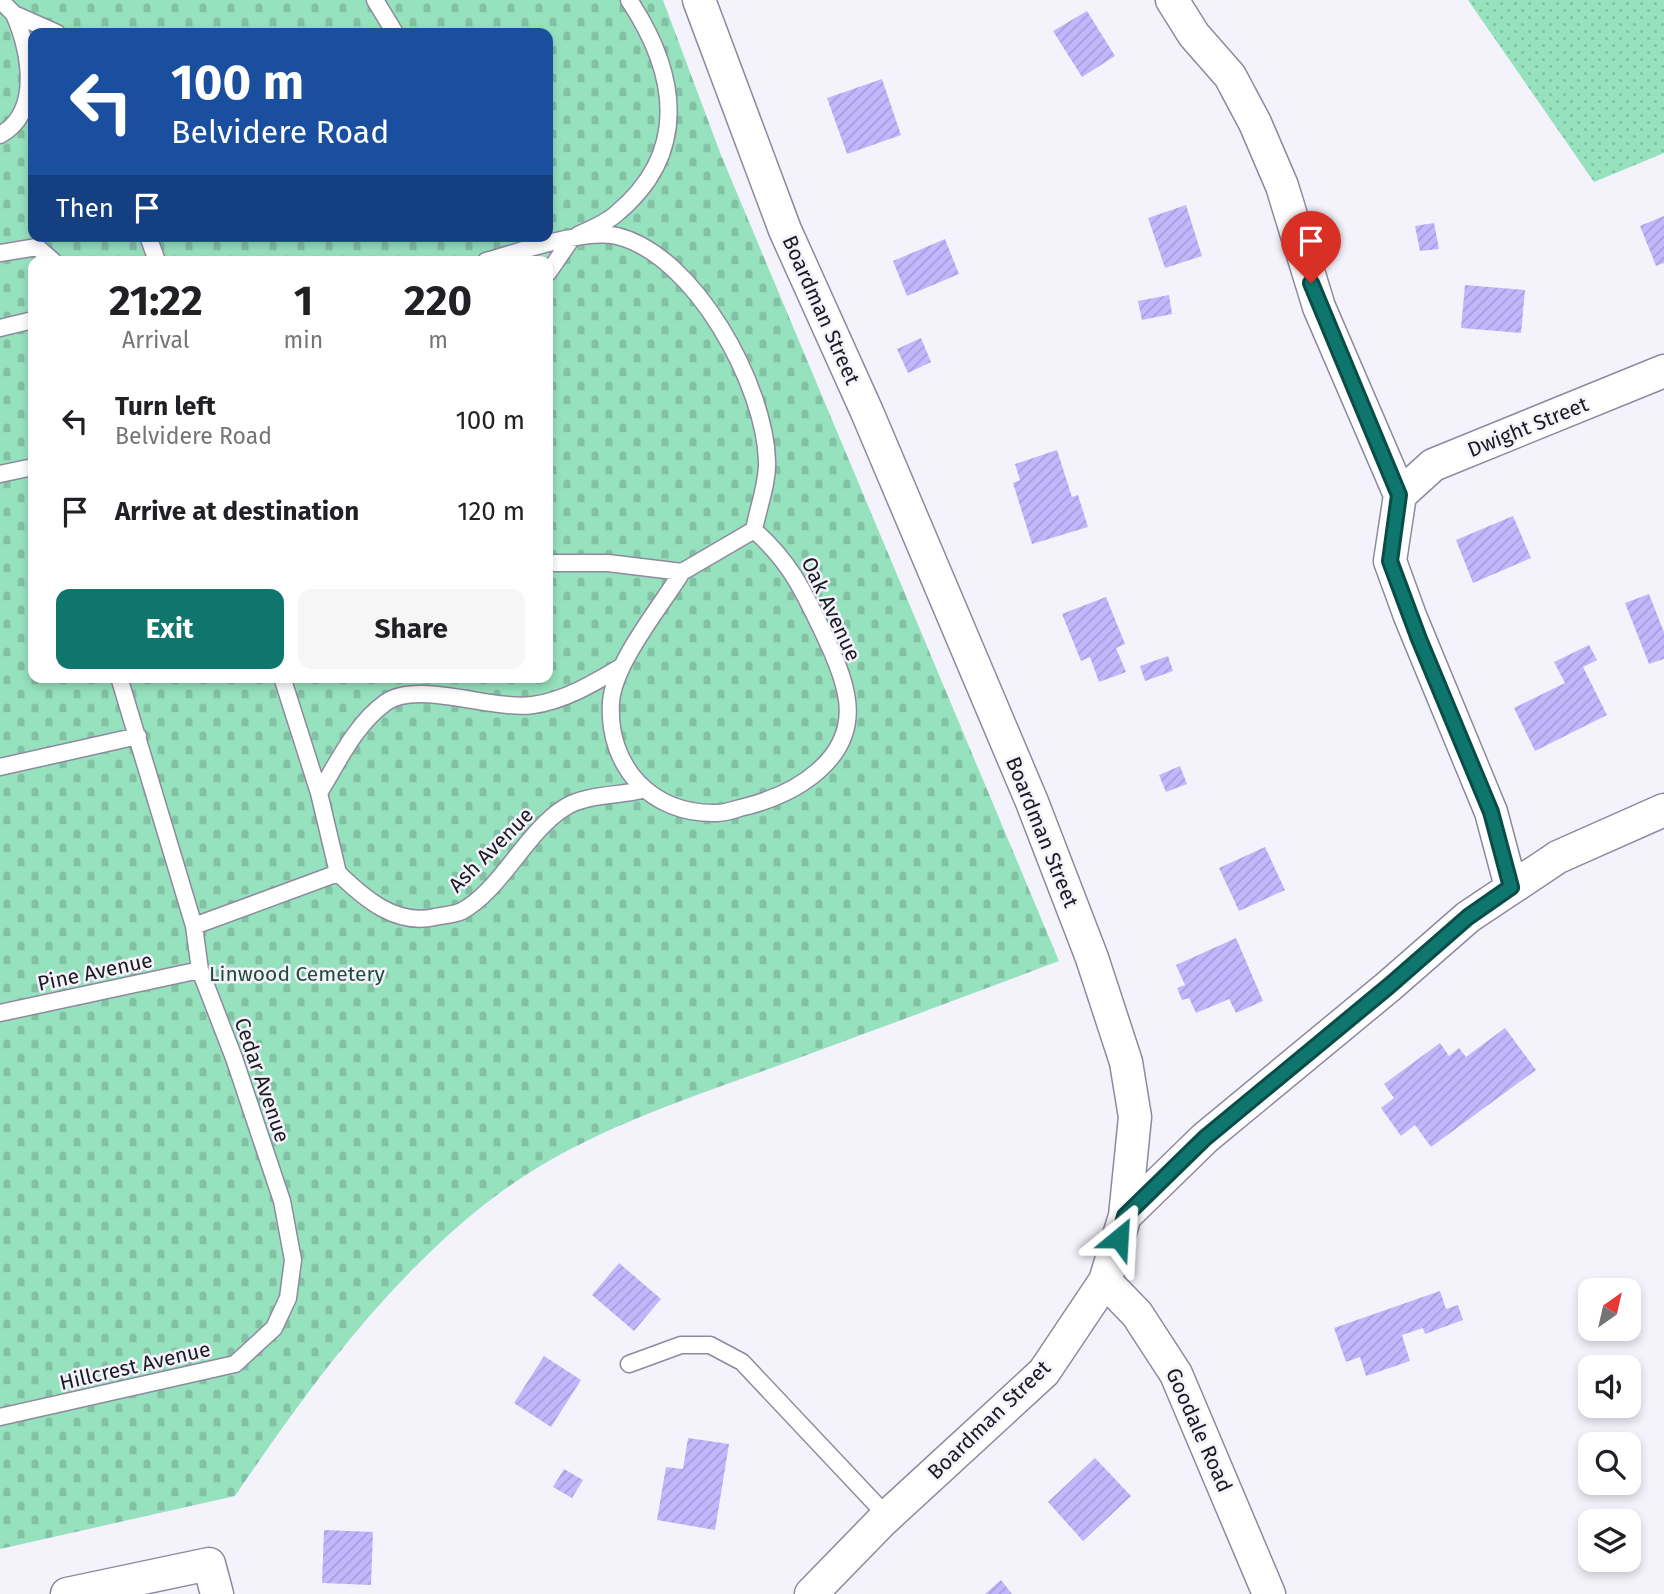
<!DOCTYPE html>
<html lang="en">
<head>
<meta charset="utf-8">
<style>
  :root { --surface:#fff; --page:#f6f6f6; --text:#202124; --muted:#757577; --accent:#0f766e }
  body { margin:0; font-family:"Fira Sans",sans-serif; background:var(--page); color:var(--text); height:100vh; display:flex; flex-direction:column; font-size:26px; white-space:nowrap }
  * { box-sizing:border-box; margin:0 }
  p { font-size:23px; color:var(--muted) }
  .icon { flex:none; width:38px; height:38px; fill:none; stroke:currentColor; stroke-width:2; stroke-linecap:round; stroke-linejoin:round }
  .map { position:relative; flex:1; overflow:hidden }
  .drawer { position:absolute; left:28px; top:256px; width:525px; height:427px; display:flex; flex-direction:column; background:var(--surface); border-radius:14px; box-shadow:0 4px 10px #0003 }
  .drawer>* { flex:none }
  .hud { position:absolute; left:28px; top:28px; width:525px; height:214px; border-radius:14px; box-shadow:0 4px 10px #0003; background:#1a4fa0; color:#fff; overflow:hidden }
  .needle { width:46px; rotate:34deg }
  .controls { position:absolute; left:1578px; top:1278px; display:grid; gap:14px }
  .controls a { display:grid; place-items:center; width:63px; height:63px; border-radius:14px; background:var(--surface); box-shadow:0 4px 10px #0003; font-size:35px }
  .pin { position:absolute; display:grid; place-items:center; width:60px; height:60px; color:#fff; margin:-72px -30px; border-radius:50% 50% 50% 0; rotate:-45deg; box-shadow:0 0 7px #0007 }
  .pin .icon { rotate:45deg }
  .me { position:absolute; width:77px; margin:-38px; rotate:27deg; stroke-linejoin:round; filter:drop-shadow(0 0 5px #0008) }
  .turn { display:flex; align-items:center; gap:24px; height:147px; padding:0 28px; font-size:32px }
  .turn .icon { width:91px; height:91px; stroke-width:2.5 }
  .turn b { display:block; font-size:49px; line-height:60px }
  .then { display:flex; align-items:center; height:66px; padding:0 28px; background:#0003; gap:14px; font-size:26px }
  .eta { display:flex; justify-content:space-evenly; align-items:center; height:119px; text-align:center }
  .eta b { font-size:42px; font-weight:700; line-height:49px }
  .cta { display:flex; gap:14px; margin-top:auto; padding:14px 28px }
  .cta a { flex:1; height:80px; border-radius:14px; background:var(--accent); color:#fff; font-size:28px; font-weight:700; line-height:80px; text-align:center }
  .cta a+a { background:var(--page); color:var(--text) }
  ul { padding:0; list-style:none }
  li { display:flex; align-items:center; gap:21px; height:91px; padding:0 28px }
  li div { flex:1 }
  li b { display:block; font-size:26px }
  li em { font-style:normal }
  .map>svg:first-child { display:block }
</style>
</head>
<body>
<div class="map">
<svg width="1664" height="1594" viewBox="0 0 1664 1594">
  <defs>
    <pattern id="cemetery-stones" width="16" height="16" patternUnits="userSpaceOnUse" patternTransform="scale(1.75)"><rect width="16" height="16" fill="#97e2be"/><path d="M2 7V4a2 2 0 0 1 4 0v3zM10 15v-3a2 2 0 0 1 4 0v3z" fill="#82c1a3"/></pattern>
    <pattern id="park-dots" width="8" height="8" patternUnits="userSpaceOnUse" patternTransform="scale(1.75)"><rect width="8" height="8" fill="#97e2be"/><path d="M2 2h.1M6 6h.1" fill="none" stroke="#82c1a3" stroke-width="1.8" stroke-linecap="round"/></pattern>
    <pattern id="building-hatch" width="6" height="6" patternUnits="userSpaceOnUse" patternTransform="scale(1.75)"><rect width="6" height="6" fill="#c2b7fc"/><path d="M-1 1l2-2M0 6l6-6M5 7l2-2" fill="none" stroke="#a69dd8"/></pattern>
  </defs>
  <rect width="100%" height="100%" fill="#f4f3fc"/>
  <!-- cemetery -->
  <path fill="url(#cemetery-stones)" fill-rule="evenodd" d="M 0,0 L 663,0 L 721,155 L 1059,961 C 961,998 864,1034 766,1070 C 667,1106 570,1137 485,1204 C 384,1284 307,1390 235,1496 L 0,1549 ZM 33,33 L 548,33 L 548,236 L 33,236 ZM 33,261 L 548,261 L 548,677 L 33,677 Z"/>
  <!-- park -->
  <path fill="url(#park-dots)" d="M 1468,0 L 1664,0 L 1664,153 L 1594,182 Z"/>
  <!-- building -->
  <path fill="url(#building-hatch)" d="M 1087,11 L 1115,56 L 1082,77 L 1053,31 Z
    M 882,79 L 901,135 L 847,154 L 827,98 Z
    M 1186,205 L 1202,256 L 1165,268 L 1148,218 Z
    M 1664,216 L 1664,263 L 1656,266 L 1640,226 Z
    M 1434,223 L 1439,249 L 1420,251 L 1415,226 Z
    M 945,239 L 959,274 L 907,296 L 893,261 Z
    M 1465,285 L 1525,290 L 1521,333 L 1461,328 Z
    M 1169,295 L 1172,314 L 1142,320 L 1138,301 Z
    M 921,338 L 931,362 L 908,373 L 897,349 Z
    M 1057,450 L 1072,497 L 1078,495 L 1088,527 L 1032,544 L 1013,483 L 1020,480 L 1015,464 Z
    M 1513,516 L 1531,558 L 1473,583 L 1456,540 Z
    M 1649,594 L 1664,632 L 1664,659 L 1649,664 L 1625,603 Z
    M 1106,597 L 1125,644 L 1116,648 L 1126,672 L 1099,682 L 1090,657 L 1081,661 L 1062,614 Z
    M 1589,645 L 1597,660 L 1583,667 L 1607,715 L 1535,751 L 1514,708 L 1565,683 L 1554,662 Z
    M 1168,656 L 1173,671 L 1145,681 L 1140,666 Z
    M 1180,766 L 1187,784 L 1166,792 L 1159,775 Z
    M 1265,847 L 1285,890 L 1239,911 L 1219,868 Z
    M 1236,938 L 1263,1001 L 1236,1013 L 1229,999 L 1196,1013 L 1189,998 L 1182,1000 L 1177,988 L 1185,985 L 1176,965 Z
    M 1505,1028 L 1536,1070 L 1431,1147 L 1415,1125 L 1401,1136 L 1381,1108 L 1394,1098 L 1384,1084 L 1440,1043 L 1449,1056 L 1459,1048 L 1466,1057 Z
    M 619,1263 L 661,1299 L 634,1331 L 592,1295 Z
    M 1440,1291 L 1446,1309 L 1458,1305 L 1463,1320 L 1425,1334 L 1423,1328 L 1402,1335 L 1410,1361 L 1366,1376 L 1360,1357 L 1346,1362 L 1334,1328 Z
    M 544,1356 L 581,1380 L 551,1427 L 514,1403 Z
    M 688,1438 L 729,1444 L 715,1530 L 657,1520 L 666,1467 L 683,1469 Z
    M 1095,1458 L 1131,1496 L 1083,1541 L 1048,1502 Z
    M 564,1469 L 583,1480 L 572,1498 L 553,1487 Z
    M 324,1530 L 373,1532 L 371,1585 L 322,1583 Z
    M 1001,1580 L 1012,1594 L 985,1594 Z"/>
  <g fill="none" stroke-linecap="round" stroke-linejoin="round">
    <!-- service casing -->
    <g stroke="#8d8a9f" stroke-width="19">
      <path id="service" d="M 0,0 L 14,14 L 57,33
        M 375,0 L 395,33
        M 0,135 C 43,111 29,49 14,14
        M 578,235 C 591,229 606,223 616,214 C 690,153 678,74 629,0
        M 148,236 L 157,261
        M 0,253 L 37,247 L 53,261
        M 486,261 C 519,252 585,228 617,236 C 695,255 765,386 767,461 C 768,483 758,508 754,530 L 682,572 L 608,563 L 548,563
        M 548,273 L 572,238
        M 0,328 L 33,320
        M 0,474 L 33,467
        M 682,572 C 661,606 614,663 611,702 C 607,766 651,815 717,813 C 727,813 738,808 748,806 C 797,793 855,759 847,700 C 844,677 832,651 822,630 C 802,588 789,561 754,530
        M 282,677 L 319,793 L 338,873
        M 0,767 L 138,736
        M 319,793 C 338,762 355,725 385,703 C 416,679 493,711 533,705 C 564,701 594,683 621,667
        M 338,873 C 365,899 396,926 435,917 C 443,915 454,915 462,911 C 500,891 526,832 564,808 C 585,794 618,796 642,790
        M 194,926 L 338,873
        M 0,1013 L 200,970
        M 629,1364 L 681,1345 L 710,1345 L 742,1362 L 887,1516
        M 0,1417 L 235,1364 L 274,1328 L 288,1298 L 293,1260 L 282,1201 L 234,1058 L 200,970 L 194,926 L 119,677"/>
    </g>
    <!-- minor casing -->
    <g stroke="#8d8a9f" stroke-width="35">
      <path id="minor" d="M 699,0 L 785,230 L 867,412 L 1032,802 L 1092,958 L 1126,1062 L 1135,1117 L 1125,1216 L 1105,1281 L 1044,1372 L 881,1522 L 811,1594
        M 1172,0 L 1194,35 L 1230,76 L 1255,123 L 1282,186 L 1319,307 L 1400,495 L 1390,561 L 1410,616 L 1491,812 L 1511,887
        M 1400,495 L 1433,465 L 1664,371
        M 1125,1216 L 1205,1138 L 1389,986 L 1468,917 L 1558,857 L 1664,810
        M 1105,1281 L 1137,1314 L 1176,1374 L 1269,1594
        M 67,1594 L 209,1564 L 217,1594"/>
    </g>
    <!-- service -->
    <use href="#service" stroke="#fff" stroke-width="16"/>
    <!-- minor -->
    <use href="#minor" stroke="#fff" stroke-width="32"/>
  </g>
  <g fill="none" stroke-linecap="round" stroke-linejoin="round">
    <!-- route casing -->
    <g stroke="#0a4d48" stroke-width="18">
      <path id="route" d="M 1119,1238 L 1125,1216 L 1205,1138 L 1389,986 L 1468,917 L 1511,887 L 1491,812 L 1419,639 L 1390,561 L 1399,495 L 1311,283"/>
    </g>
    <!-- route -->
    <use href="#route" stroke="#0f766e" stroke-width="12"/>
  </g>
  <g text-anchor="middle" stroke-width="5" stroke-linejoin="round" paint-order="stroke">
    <!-- street labels -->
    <g font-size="21" fill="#1b1a22" stroke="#f4f3fc">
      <text transform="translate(821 310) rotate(66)" y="7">Boardman Street</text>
      <text transform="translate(1528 427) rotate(-22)" y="7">Dwight Street</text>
      <text transform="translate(831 609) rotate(65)" y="7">Oak Avenue</text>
      <text transform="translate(1042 832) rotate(68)" y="7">Boardman Street</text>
      <text transform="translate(491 850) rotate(-45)" y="7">Ash Avenue</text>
      <text transform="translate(95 972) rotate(-12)" y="7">Pine Avenue</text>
      <text transform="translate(262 1080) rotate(71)" y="7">Cedar Avenue</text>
      <text transform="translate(135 1366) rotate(-13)" y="7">Hillcrest Avenue</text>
      <text transform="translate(989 1420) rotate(-44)" y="7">Boardman Street</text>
      <text transform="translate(1199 1430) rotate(66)" y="7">Goodale Road</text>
    </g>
    <!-- park labels -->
    <g font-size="21" fill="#1f4c38" stroke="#f4f3fc">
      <text x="297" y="981">Linwood Cemetery</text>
    </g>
  </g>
</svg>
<div class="controls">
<a><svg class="needle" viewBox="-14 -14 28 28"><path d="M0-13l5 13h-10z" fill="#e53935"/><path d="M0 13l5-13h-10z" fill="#757577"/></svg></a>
<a><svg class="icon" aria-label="sound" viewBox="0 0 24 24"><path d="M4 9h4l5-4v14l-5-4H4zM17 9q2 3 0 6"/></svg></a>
<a><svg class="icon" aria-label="search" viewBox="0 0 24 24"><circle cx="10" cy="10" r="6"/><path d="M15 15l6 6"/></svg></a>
<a><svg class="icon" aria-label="layers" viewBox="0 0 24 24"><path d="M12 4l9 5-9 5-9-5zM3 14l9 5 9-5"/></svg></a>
</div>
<div class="pin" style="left:1311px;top:283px;background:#d93025"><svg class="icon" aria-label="arrive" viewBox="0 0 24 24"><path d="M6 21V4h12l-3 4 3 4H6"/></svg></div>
<svg class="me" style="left:1119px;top:1238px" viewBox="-20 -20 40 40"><path d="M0-17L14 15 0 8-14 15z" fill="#0f766e" stroke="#fff" stroke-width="4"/></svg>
<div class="hud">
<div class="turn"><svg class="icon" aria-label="left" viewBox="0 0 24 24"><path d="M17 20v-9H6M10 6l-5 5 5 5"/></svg><div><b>100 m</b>Belvidere Road</div></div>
<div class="then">Then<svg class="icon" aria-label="arrive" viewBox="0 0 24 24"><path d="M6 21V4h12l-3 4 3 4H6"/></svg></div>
</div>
<section class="drawer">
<div class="eta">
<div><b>21:22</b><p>Arrival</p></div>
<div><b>1</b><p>min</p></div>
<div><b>220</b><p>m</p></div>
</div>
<ul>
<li><svg class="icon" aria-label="left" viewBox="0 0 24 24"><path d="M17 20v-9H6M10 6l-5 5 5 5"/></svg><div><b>Turn left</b><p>Belvidere Road</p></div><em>100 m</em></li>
<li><svg class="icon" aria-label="arrive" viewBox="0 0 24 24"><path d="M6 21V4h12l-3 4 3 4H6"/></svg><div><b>Arrive at destination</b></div><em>120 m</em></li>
</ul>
<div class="cta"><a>Exit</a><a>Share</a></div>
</section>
</div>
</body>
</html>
